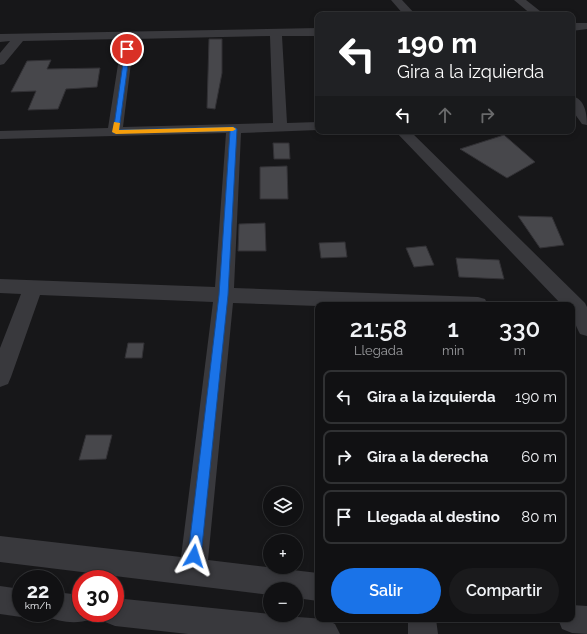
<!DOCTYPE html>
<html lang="es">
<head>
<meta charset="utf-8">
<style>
  :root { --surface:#111113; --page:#1a1a1c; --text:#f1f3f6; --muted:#9c9da0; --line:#303133; --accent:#1a73e8 }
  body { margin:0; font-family:Raleway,sans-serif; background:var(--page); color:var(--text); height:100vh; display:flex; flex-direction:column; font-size:15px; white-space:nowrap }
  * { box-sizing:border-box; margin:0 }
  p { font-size:13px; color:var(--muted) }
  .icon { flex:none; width:22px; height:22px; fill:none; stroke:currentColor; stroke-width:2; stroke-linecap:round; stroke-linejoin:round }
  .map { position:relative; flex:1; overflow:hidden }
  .details { position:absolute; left:315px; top:302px; width:260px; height:320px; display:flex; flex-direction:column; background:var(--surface); border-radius:8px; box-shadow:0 2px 6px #0003,0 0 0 1px var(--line) }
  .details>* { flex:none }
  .hud { position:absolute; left:315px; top:12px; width:260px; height:122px; border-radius:8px; box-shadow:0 2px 6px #0003,0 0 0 1px var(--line); background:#202124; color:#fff; overflow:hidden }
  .tools { position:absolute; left:263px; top:486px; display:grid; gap:8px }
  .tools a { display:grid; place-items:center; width:40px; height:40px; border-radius:50%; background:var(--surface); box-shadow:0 2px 6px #0003,0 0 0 1px var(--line); font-size:20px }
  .speed { position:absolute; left:12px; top:570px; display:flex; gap:8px; font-size:20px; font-weight:700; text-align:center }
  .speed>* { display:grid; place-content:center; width:52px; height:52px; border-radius:50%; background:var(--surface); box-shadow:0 2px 6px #0003,0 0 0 1px var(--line); line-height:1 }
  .speed small { font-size:10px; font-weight:400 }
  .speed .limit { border:6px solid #d22; background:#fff; color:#111 }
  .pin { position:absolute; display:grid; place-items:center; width:34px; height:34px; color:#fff; margin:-17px; border:2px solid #fff; border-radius:50%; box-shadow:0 1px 4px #0007 }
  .me { position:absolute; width:44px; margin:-22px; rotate:6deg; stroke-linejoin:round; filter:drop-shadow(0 0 3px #0008) }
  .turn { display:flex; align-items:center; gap:14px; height:84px; padding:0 16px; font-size:18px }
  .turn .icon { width:52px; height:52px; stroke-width:2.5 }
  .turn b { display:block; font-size:28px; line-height:34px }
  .lanes { display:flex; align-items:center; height:38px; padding:0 16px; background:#0003; justify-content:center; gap:20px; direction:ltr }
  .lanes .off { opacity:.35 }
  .eta { display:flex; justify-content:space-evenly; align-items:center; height:68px; text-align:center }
  .eta b { font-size:24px; font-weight:600; line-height:28px }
  .button { display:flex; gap:8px; margin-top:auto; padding:8px 16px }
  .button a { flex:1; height:46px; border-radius:24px; background:var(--accent); color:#fff; font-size:16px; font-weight:600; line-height:46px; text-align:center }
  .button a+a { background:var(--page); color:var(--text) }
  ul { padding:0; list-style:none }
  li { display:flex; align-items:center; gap:12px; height:54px; margin:0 8px 6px; padding:0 8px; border:2px solid var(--line); border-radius:8px }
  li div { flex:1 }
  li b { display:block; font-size:15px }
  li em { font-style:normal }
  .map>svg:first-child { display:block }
</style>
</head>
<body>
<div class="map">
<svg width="587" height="634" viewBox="0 0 587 634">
  <rect width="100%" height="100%" fill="#171719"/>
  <!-- building -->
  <path fill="#47474b" stroke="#323135" d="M 209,39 L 222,39 L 222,73 L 215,109 L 207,108 Z
    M 51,60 L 47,69 L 100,68 L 97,87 L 66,89 L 58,109 L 28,110 L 36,91 L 11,92 L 27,61 Z
    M 504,135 L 535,162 L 507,178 L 460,149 Z
    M 273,143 L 289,143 L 290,159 L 274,159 Z
    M 287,166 L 288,199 L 260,199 L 260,167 Z
    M 518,216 L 552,217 L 564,245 L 540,248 Z
    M 265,223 L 266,251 L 238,251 L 239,224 Z
    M 345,242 L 347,257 L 321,258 L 319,243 Z
    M 426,246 L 434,265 L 414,267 L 406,248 Z
    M 456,258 L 499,260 L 504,279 L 459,277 Z
    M 128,343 L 144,343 L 142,358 L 125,358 Z
    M 86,435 L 112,435 L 106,459 L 79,460 Z"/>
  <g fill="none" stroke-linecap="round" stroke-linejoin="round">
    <!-- minor -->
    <path fill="#39393d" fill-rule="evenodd" d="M 391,0 L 402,0 L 416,15 L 404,15 Z
      M 514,0 L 526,0 L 545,15 L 532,15 Z
      M 572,23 L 587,23 L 587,29 L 572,31 Z
      M 318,28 L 318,36 L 282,36 L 287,123 L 318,122 L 318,130 L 241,133 L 234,288 L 478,297 L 485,299 L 488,305 L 318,305 L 318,306 L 233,303 L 208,560 L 318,573 L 318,601 L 296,598 L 296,589 L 270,589 L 270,595 L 0,562 L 0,536 L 181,557 L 213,302 L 40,295 L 11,377 L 8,384 L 0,387 L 0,348 L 21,294 L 0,293 L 0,279 L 215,287 L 226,133 L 0,139 L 0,131 L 108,128 L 122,39 L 23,41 L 4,64 L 0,65 L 0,53 L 10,41 L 0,42 L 0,34 ZM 270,36 L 273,123 L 123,127 L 134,39 Z
      M 572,96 C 585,99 587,114 587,125 L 582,124 L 572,110 Z
      M 395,131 L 410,131 L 585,303 L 587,307 L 587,336 L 580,334 C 575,324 572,317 572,305 L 562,305 Z
      M 0,586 L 21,589 L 21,613 L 31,613 L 21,617 L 0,614 Z
      M 55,592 L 81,595 L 81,613 L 94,613 L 91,619 C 76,625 60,622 45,616 L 44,613 L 55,613 Z
      M 115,598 L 270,614 L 270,615 L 325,619 L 335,624 L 340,634 L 188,634 L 115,626 L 105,622 L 101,613 L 115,613 Z
      M 572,605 L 587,606 L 587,634 L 572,633 L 562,629 L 558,619 L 572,619 Z
      M 408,619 L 436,619 L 438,634 L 408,634 Z"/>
  </g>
  <!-- route -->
  <path fill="#1a73e8" stroke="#114b97" d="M 127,47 L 130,49 L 119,130 L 234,127 L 237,129 L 228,295 L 201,556 L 199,561 L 194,562 L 190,561 L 188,556 L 219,295 L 230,131 L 113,133 L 125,49 Z"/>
  <!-- slow -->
  <path fill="#f59e0b" d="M 114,122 L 120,123 L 119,130 L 233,127 L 236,129 L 233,131 L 116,134 L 112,132 Z"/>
</svg>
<div class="tools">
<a><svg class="icon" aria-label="layers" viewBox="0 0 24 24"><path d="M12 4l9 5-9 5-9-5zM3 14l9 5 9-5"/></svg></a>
<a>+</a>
<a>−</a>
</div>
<div class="speed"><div>22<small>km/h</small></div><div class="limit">30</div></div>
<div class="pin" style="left:127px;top:49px;background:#d93025"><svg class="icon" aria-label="arrive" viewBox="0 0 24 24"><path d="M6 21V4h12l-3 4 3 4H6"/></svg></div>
<svg class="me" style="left:194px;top:556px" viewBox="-20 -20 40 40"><path d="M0-17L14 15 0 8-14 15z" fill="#1a73e8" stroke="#fff" stroke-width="4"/></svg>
<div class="hud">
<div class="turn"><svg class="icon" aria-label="left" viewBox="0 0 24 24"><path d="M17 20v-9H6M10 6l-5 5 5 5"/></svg><div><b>190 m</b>Gira a la izquierda</div></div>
<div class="lanes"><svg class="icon" aria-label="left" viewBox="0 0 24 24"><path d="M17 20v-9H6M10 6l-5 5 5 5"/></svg><svg class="icon off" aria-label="ahead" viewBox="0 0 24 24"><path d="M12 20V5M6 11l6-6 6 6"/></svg><svg class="icon off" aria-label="right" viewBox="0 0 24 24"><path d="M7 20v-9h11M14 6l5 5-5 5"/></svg></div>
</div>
<section class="details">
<div class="eta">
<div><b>21:58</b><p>Llegada</p></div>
<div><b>1</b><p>min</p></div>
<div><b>330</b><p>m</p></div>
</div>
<ul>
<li><svg class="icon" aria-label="left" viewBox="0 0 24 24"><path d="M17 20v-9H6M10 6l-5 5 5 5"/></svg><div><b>Gira a la izquierda</b></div><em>190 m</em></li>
<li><svg class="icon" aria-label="right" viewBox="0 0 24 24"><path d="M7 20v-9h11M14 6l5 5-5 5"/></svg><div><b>Gira a la derecha</b></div><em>60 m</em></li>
<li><svg class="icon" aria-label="arrive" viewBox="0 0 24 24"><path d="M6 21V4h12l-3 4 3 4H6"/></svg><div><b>Llegada al destino</b></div><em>80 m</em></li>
</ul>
<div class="button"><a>Salir</a><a>Compartir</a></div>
</section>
</div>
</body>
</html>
